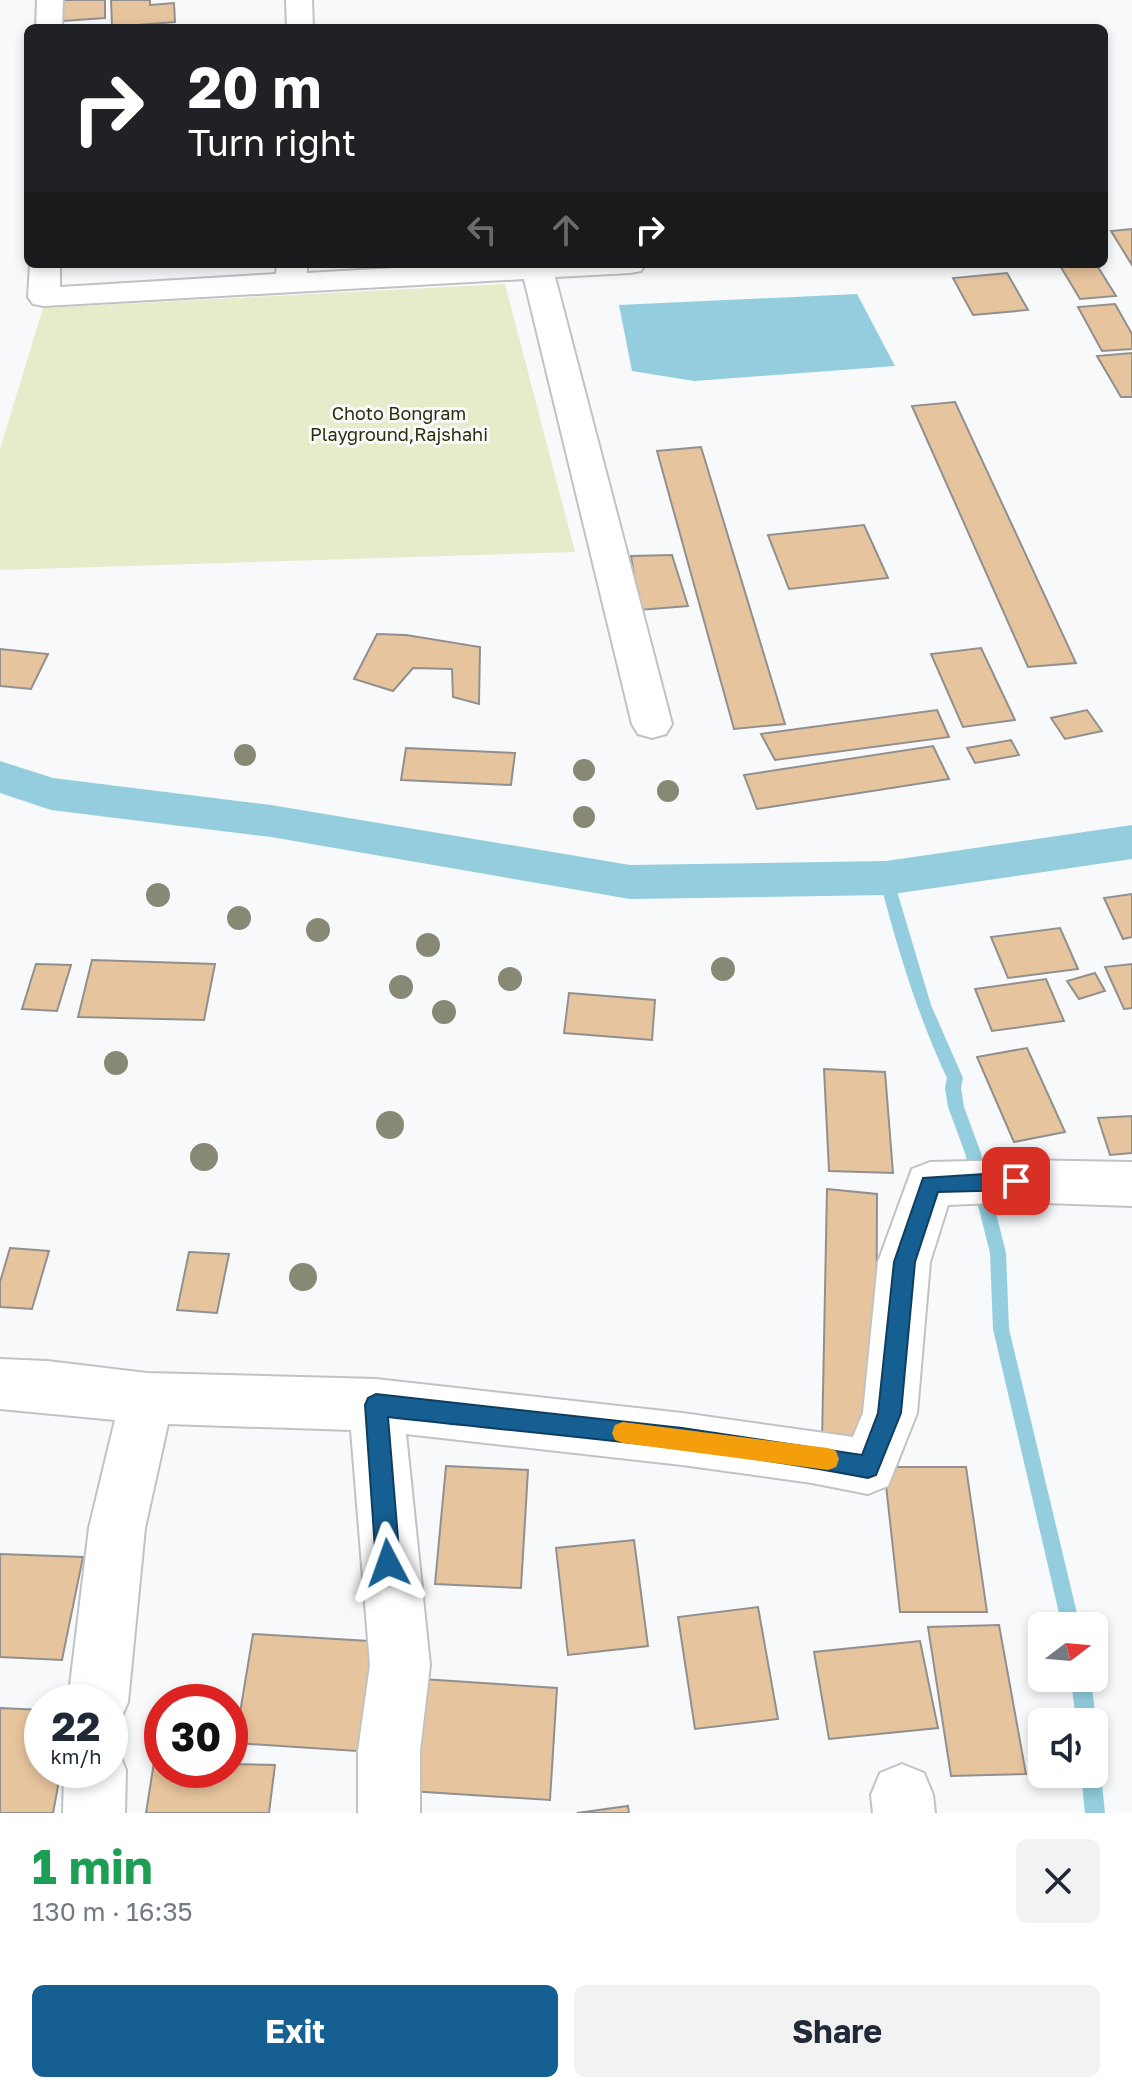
<!DOCTYPE html>
<html lang="en">
<head>
<meta charset="utf-8">
<style>
  :root { --surface:#fff; --page:#f2f2f3; --text:#1f2937; --muted:#747a83; --accent:#165f93 }
  body { margin:0; font-family:"Golos Text",sans-serif; background:var(--page); color:var(--text); height:100vh; display:flex; flex-direction:column; font-size:30px; white-space:nowrap }
  * { box-sizing:border-box; margin:0 }
  p { font-size:26px; color:var(--muted) }
  .icon { flex:none; width:44px; height:44px; fill:none; stroke:currentColor; stroke-width:2; stroke-linecap:round; stroke-linejoin:round }
  .map { position:relative; height:1813px; overflow:hidden }
  .drawer { display:flex; flex-direction:column; background:var(--surface); flex:1 }
  .drawer>* { flex:none }
  .guide { position:absolute; left:24px; top:24px; width:1084px; height:244px; border-radius:12px; box-shadow:0 4px 12px #0003; background:#202124; color:#fff; overflow:hidden }
  .needle { width:52px; rotate:74deg }
  .fabs { position:absolute; left:1028px; top:1612px; display:grid; gap:16px }
  .fabs a { display:grid; place-items:center; width:80px; height:80px; border-radius:12px; background:var(--surface); box-shadow:0 4px 12px #0003; font-size:40px }
  .speed { position:absolute; left:24px; top:1684px; display:flex; gap:16px; font-size:40px; font-weight:700; text-align:center }
  .speed>* { display:grid; place-content:center; width:104px; height:104px; border-radius:50%; background:var(--surface); box-shadow:0 4px 12px #0003; line-height:1 }
  .speed small { font-size:20px; font-weight:400 }
  .speed .limit { border:12px solid #d22; background:#fff; color:#111 }
  .pin { position:absolute; display:grid; place-items:center; width:68px; height:68px; color:#fff; margin:-34px; border-radius:16px; box-shadow:0 4px 12px #0006 }
  .me { position:absolute; width:88px; margin:-44px; rotate:356deg; stroke-linejoin:round; filter:drop-shadow(0 0 6px #0008) }
  .turn { display:flex; align-items:center; gap:28px; height:168px; padding:0 32px; font-size:36px }
  .turn .icon { width:104px; height:104px; stroke-width:2.5 }
  .turn b { display:block; font-size:56px; line-height:68px }
  .lanes { display:flex; align-items:center; height:76px; padding:0 32px; background:#0003; justify-content:center; gap:40px; direction:ltr }
  .lanes .off { opacity:.35 }
  .round { display:grid; place-items:center; flex:none; width:84px; height:84px; border-radius:12px; background:var(--page) }
  .summary { display:flex; align-items:center; justify-content:space-between; height:136px; padding:0 32px }
  h1 { font-size:48px; font-weight:700; line-height:60px; color:#1e9e55 }
  .cta { display:flex; gap:16px; margin-top:auto; padding:16px 32px }
  .cta a { flex:1; height:92px; border-radius:12px; background:var(--accent); color:#fff; font-size:32px; font-weight:700; line-height:92px; text-align:center }
  .cta a+a { background:var(--page); color:var(--text) }
  .map>svg:first-child { display:block }
</style>
</head>
<body>
<div class="map">
<svg width="1132" height="1813" viewBox="0 0 1132 1813">
  <rect width="100%" height="100%" fill="#f8f9fb"/>
  <!-- green -->
  <path fill="#e6ebca" d="M 505,284 L 575,552 L 0,570 L 0,449 L 43,308 Z"/>
  <!-- water -->
  <path fill="#93cdde" d="M 857,294 L 895,366 L 694,381 L 632,371 L 619,305 Z"/>
  <g fill="none" stroke-linecap="round" stroke-linejoin="round">
    <!-- stream -->
    <path fill="#93cdde" fill-rule="evenodd" d="M 886,873 L 893,878 L 931,1005 L 963,1078 L 961,1088 L 964,1107 L 981,1153 L 1006,1253 L 1009,1329 L 1080,1626 L 1062,1626 L 993,1329 L 990,1253 L 965,1153 L 948,1107 L 945,1088 L 947,1078 C 917,1014 897,947 879,878 Z
      M 1071,1678 L 1091,1678 L 1096,1722 L 1094,1726 L 1094,1722 L 1076,1722 Z
      M 1094,1765 L 1098,1767 L 1101,1774 L 1105,1813 L 1085,1813 L 1081,1774 L 1094,1774 Z"/>
    <!-- canal -->
    <path fill="#93cdde" fill-rule="evenodd" d="M 0,761 L 53,778 L 271,805 L 630,865 L 886,861 L 1132,825 L 1132,859 L 886,895 L 630,899 L 271,837 L 51,810 L 0,793 Z"/>
  </g>
  <!-- building -->
  <path fill="#e6c49d" stroke="#91908f" stroke-width="2" d="M 63,0 L 105,0 L 105,18 L 63,21 Z
    M 111,0 L 150,0 L 150,5 L 174,3 L 175,22 L 112,27 Z
    M 1132,229 L 1132,265 L 1111,231 Z
    M 1059,264 L 1096,264 L 1116,296 L 1080,299 Z
    M 1007,273 L 1028,310 L 973,315 L 953,278 Z
    M 1115,304 L 1132,334 L 1132,349 L 1102,351 L 1078,307 Z
    M 1132,353 L 1132,397 L 1121,397 L 1097,356 Z
    M 955,402 L 1076,663 L 1028,667 L 912,406 Z
    M 701,447 L 785,724 L 734,729 L 657,451 Z
    M 864,525 L 888,578 L 789,589 L 768,535 Z
    M 672,555 L 688,606 L 639,610 L 631,556 Z
    M 377,634 L 406,635 L 480,647 L 479,704 L 453,697 L 452,669 L 413,668 L 393,691 L 354,679 Z
    M 981,648 L 1015,720 L 963,727 L 931,654 Z
    M 0,649 L 48,654 L 31,689 L 0,686 Z
    M 937,710 L 949,737 L 775,760 L 761,734 Z
    M 1087,710 L 1102,731 L 1065,739 L 1051,718 Z
    M 1011,740 L 1019,755 L 975,763 L 967,748 Z
    M 933,746 L 949,779 L 757,809 L 744,775 Z
    M 406,748 L 515,753 L 511,785 L 401,780 Z
    M 1132,894 L 1132,937 L 1123,939 L 1104,898 Z
    M 1060,928 L 1078,969 L 1008,978 L 991,937 Z
    M 92,960 L 215,964 L 204,1020 L 78,1017 Z
    M 36,964 L 71,965 L 57,1011 L 22,1009 Z
    M 1132,964 L 1132,1008 L 1124,1009 L 1105,967 Z
    M 1095,973 L 1105,991 L 1079,999 L 1067,981 Z
    M 1046,979 L 1064,1021 L 992,1031 L 975,989 Z
    M 569,993 L 655,1000 L 652,1040 L 564,1033 Z
    M 1027,1048 L 1065,1132 L 1014,1142 L 977,1057 Z
    M 824,1069 L 885,1072 L 893,1173 L 829,1171 Z
    M 1132,1116 L 1132,1153 L 1110,1155 L 1098,1118 Z
    M 827,1189 L 877,1194 L 876,1447 L 822,1442 Z
    M 10,1248 L 49,1251 L 32,1309 L 0,1307 L 0,1282 Z
    M 189,1252 L 229,1254 L 217,1313 L 177,1310 Z
    M 446,1466 L 528,1470 L 521,1588 L 435,1584 Z
    M 884,1467 L 966,1467 L 987,1612 L 900,1612 Z
    M 634,1540 L 648,1646 L 568,1655 L 556,1548 Z
    M 0,1554 L 83,1557 L 62,1660 L 0,1657 Z
    M 758,1607 L 778,1719 L 695,1729 L 678,1617 Z
    M 999,1625 L 1026,1774 L 951,1776 L 928,1627 Z
    M 253,1634 L 385,1642 L 372,1752 L 235,1743 Z
    M 920,1641 L 938,1728 L 829,1739 L 814,1652 Z
    M 422,1679 L 557,1688 L 550,1800 L 410,1791 Z
    M 0,1708 L 42,1710 L 42,1770 L 61,1770 L 53,1813 L 0,1813 Z
    M 154,1762 L 162,1763 L 162,1770 L 230,1770 L 230,1764 L 275,1765 L 269,1813 L 146,1813 Z
    M 628,1806 L 629,1813 L 577,1813 Z"/>
  <g fill="none" stroke-linecap="round" stroke-linejoin="round">
    <!-- minor casing -->
    <g stroke="#c1c2c3" stroke-width="4">
      <path id="minor" d="M 37,0 L 63,0 L 62,28 L 36,28 Z
        M 286,0 L 312,0 L 313,28 L 287,28 Z
        M 30,264 L 60,264 L 60,287 L 276,274 L 277,264 L 307,264 L 307,273 L 464,264 L 645,264 L 641,271 L 630,273 L 555,277 L 672,724 L 666,734 L 652,738 L 638,734 L 632,724 L 524,279 L 44,306 L 33,304 L 28,297 Z
        M 1016,1160 L 1132,1162 L 1132,1206 L 1016,1202 L 948,1205 L 930,1262 L 917,1413 L 888,1486 L 868,1494 L 812,1483 L 682,1465 L 406,1434 L 430,1665 L 420,1751 L 420,1813 L 358,1813 L 358,1751 L 370,1665 L 351,1430 L 168,1424 L 145,1528 L 128,1702 L 119,1723 L 110,1727 L 110,1702 L 68,1702 L 89,1528 L 115,1420 L 0,1409 L 0,1359 L 47,1361 L 147,1373 L 376,1379 L 682,1413 L 853,1437 L 863,1413 L 878,1262 L 912,1169 L 930,1162 Z
        M 110,1745 L 117,1748 L 126,1770 L 125,1813 L 63,1813 L 64,1770 L 110,1770 Z
        M 902,1764 L 924,1773 L 933,1795 L 935,1813 L 873,1813 L 871,1795 L 880,1773 Z"/>
    </g>
    <!-- minor -->
    <use href="#minor" fill="#fff" fill-rule="evenodd"/>
  </g>
  <!-- trees -->
  <g fill="#878975">
    <circle cx="245" cy="755" r="11"/>
    <circle cx="584" cy="770" r="11"/>
    <circle cx="668" cy="791" r="11"/>
    <circle cx="584" cy="817" r="11"/>
    <circle cx="158" cy="895" r="12"/>
    <circle cx="239" cy="918" r="12"/>
    <circle cx="318" cy="930" r="12"/>
    <circle cx="428" cy="945" r="12"/>
    <circle cx="723" cy="969" r="12"/>
    <circle cx="510" cy="979" r="12"/>
    <circle cx="401" cy="987" r="12"/>
    <circle cx="444" cy="1012" r="12"/>
    <circle cx="116" cy="1063" r="12"/>
    <circle cx="390" cy="1125" r="14"/>
    <circle cx="204" cy="1157" r="14"/>
    <circle cx="303" cy="1277" r="14"/>
  </g>
  <!-- route -->
  <path fill="#165f93" stroke="#0e3e60" stroke-width="2" d="M 1016,1172 L 1023,1175 L 1026,1181 L 1023,1187 L 1016,1190 L 938,1192 L 915,1262 L 901,1413 L 876,1475 L 868,1478 C 710,1447 548,1435 388,1417 L 400,1563 L 397,1571 L 388,1575 L 380,1571 L 376,1563 L 365,1405 L 368,1398 L 376,1394 L 682,1428 L 862,1455 L 878,1413 L 894,1262 L 923,1178 Z"/>
  <!-- slow -->
  <path fill="#f59e0b" d="M 623,1422 L 828,1448 L 836,1451 L 839,1459 L 836,1467 L 828,1470 L 623,1443 L 615,1440 L 612,1433 L 615,1425 Z"/>
  <g text-anchor="middle" stroke-width="6" stroke-linejoin="round" paint-order="stroke">
    <!-- far-park labels -->
    <g font-size="18" fill="#2b2e08" stroke="#f8f9fb">
      <text x="399" y="420">Choto Bongram<tspan x="399" dy="21">Playground,Rajshahi</tspan></text>
    </g>
  </g>
</svg>
<div class="fabs">
<a><svg class="needle" viewBox="-14 -14 28 28"><path d="M0-13l5 13h-10z" fill="#e53935"/><path d="M0 13l5-13h-10z" fill="#747a83"/></svg></a>
<a><svg class="icon" aria-label="sound" viewBox="0 0 24 24"><path d="M4 9h4l5-4v14l-5-4H4zM17 9q2 3 0 6"/></svg></a>
</div>
<div class="speed"><div>22<small>km/h</small></div><div class="limit">30</div></div>
<div class="pin" style="left:1016px;top:1181px;background:#d93025"><svg class="icon" aria-label="arrive" viewBox="0 0 24 24"><path d="M6 21V4h12l-3 4 3 4H6"/></svg></div>
<svg class="me" style="left:388px;top:1563px" viewBox="-20 -20 40 40"><path d="M0-17L14 15 0 8-14 15z" fill="#165f93" stroke="#fff" stroke-width="4"/></svg>
<div class="guide">
<div class="turn"><svg class="icon" aria-label="right" viewBox="0 0 24 24"><path d="M7 20v-9h11M14 6l5 5-5 5"/></svg><div><b>20 m</b>Turn right</div></div>
<div class="lanes"><svg class="icon off" aria-label="left" viewBox="0 0 24 24"><path d="M17 20v-9H6M10 6l-5 5 5 5"/></svg><svg class="icon off" aria-label="ahead" viewBox="0 0 24 24"><path d="M12 20V5M6 11l6-6 6 6"/></svg><svg class="icon" aria-label="right" viewBox="0 0 24 24"><path d="M7 20v-9h11M14 6l5 5-5 5"/></svg></div>
</div>
</div>
<section class="drawer">
<div class="summary"><div><h1>1 min</h1><p>130 m · 16:35</p></div><a class="round"><svg class="icon" aria-label="close" viewBox="0 0 24 24"><path d="M6 6l12 12M18 6L6 18"/></svg></a></div>
<div class="cta"><a>Exit</a><a>Share</a></div>
</section>
</body>
</html>
